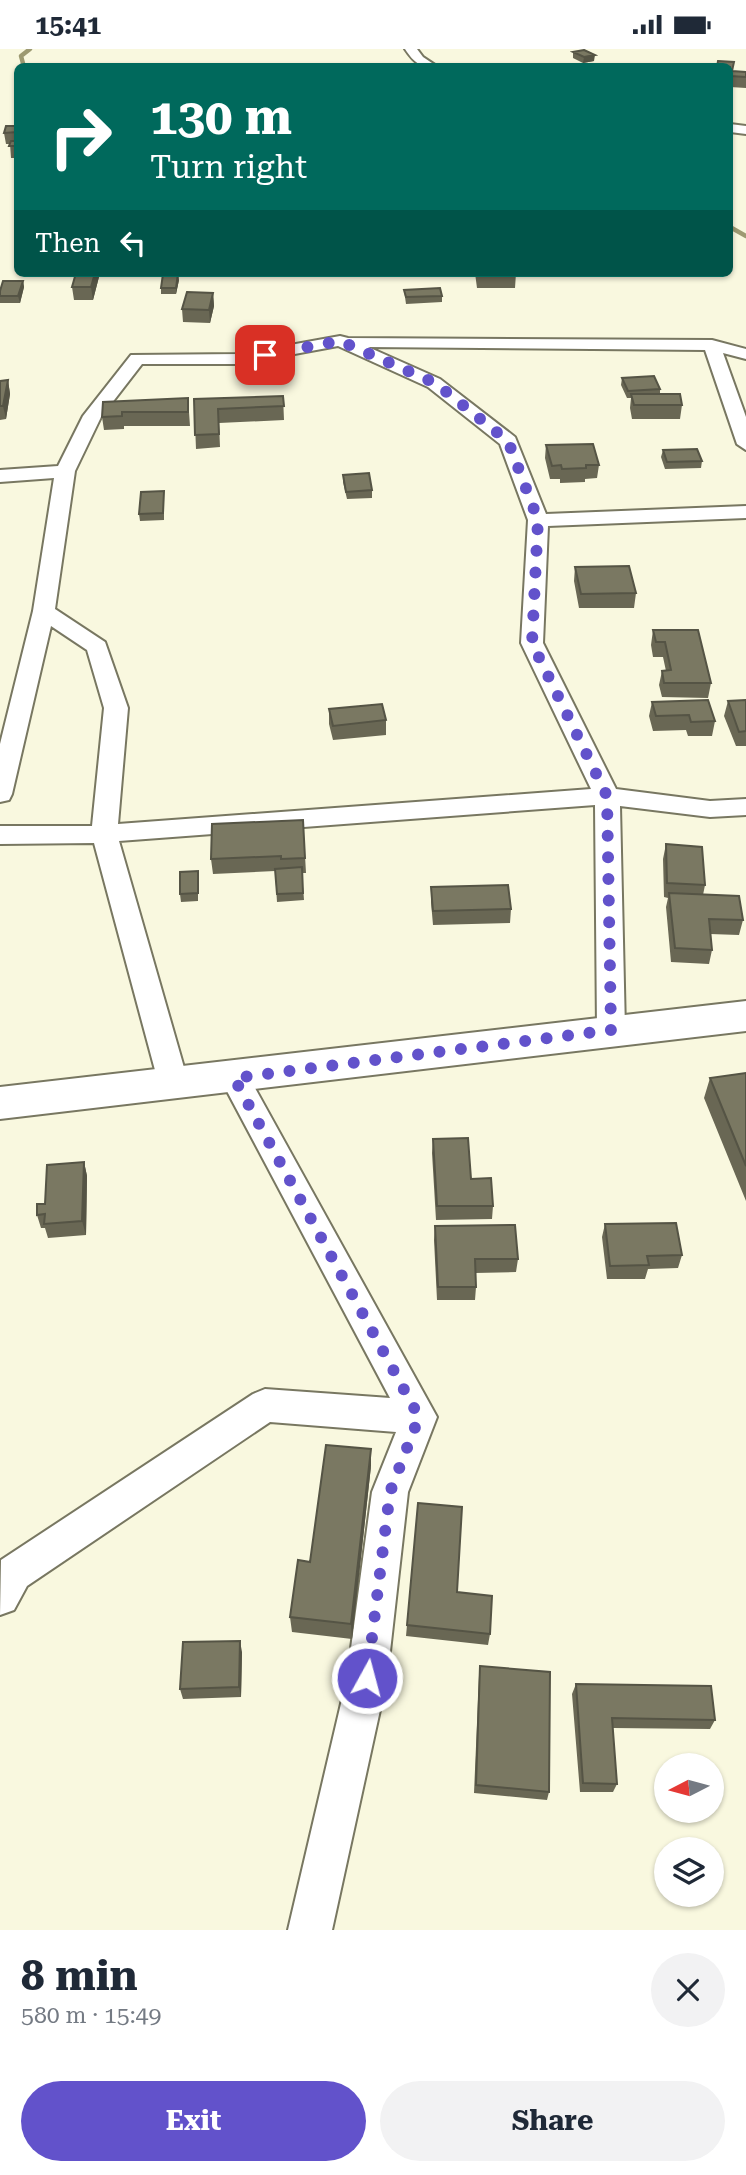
<!DOCTYPE html>
<html lang="en">
<head>
<meta charset="utf-8">
<style>
  :root { --surface:#fff; --page:#f2f2f3; --text:#1f2937; --muted:#747a83; --accent:#6252cb }
  body { margin:0; font-family:"Roboto Serif",serif; background:var(--page); color:var(--text); height:100vh; display:flex; flex-direction:column; font-size:26px; white-space:nowrap }
  * { box-sizing:border-box; margin:0 }
  p { font-size:23px; color:var(--muted) }
  .icon { flex:none; width:38px; height:38px; fill:none; stroke:currentColor; stroke-width:2; stroke-linecap:round; stroke-linejoin:round }
  .map { position:relative; height:1881px; overflow:hidden }
  .details { display:flex; flex-direction:column; background:var(--surface); flex:1 }
  .details>* { flex:none }
  .banner { position:absolute; left:14px; top:14px; width:719px; height:214px; border-radius:10px; box-shadow:0 2px 5px #0004; background:#00695c; color:#fff; overflow:hidden }
  .needle { width:46px; rotate:264deg }
  .buttons { position:absolute; left:654px; top:1704px; display:grid; gap:14px }
  .buttons a { display:grid; place-items:center; width:70px; height:70px; border-radius:50%; background:var(--surface); box-shadow:0 2px 5px #0004; font-size:35px }
  .pin { position:absolute; display:grid; place-items:center; width:60px; height:60px; color:#fff; margin:-30px; border-radius:14px; box-shadow:0 4px 10px #0006 }
  .me { position:absolute; width:77px; margin:-38px; rotate:7deg; stroke-linejoin:round; filter:drop-shadow(0 0 5px #0008) }
  .turn { display:flex; align-items:center; gap:24px; height:147px; padding:0 21px; font-size:32px }
  .turn .icon { width:91px; height:91px; stroke-width:2.5 }
  .turn b { display:block; font-size:49px; line-height:60px }
  .then { display:flex; align-items:center; height:66px; padding:0 21px; background:#0003; gap:14px; font-size:26px }
  .round { display:grid; place-items:center; flex:none; width:74px; height:74px; border-radius:37px; background:var(--page) }
  .head { display:flex; align-items:center; justify-content:space-between; height:119px; padding:0 21px }
  h1 { font-size:42px; font-weight:700; line-height:52px }
  .primary-button { display:flex; gap:14px; margin-top:auto; padding:14px 21px }
  .primary-button a { flex:1; height:80px; border-radius:42px; background:var(--accent); color:#fff; font-size:28px; font-weight:700; line-height:80px; text-align:center }
  .primary-button a+a { background:var(--page); color:var(--text) }
  .status { display:flex; justify-content:space-between; align-items:center; height:49px; padding:0 35px; background:var(--surface); direction:ltr }
  .status svg { height:19px; fill:currentColor }
  .map>svg:first-child { display:block }
</style>
</head>
<body>
<div class="status"><b>15:41</b><svg viewBox="0 0 49 12"><path d="M0 12V9h3v3zM5 12V6h3v6zM10 12V3h3v9zM15 12V0h3v12zM26 1h20v11H26zM47 4h2v5h-2z"/></svg></div>
<div class="map">
<svg width="746" height="1881" viewBox="0 0 746 1881">
  <rect width="100%" height="100%" fill="#f9f8df"/>
  <g fill="none" stroke-linecap="round" stroke-linejoin="round">
    <!-- stream -->
    <path stroke="#9d9a72" stroke-width="4.5" d="M 24,18 L 21,7 L 30,0
      M 730,178 L 746,187"/>
    <!-- street casing -->
    <g stroke="#787761" stroke-width="4">
      <path id="street" d="M 405,0 L 417,0 L 423,8 L 438,18 C 420,18 415,15 405,0 Z
        M 730,75 L 746,77 L 746,85 L 730,83 Z
        M 340,287 L 348,289 L 712,291 L 746,300 L 746,310 L 723,304 L 746,368 L 746,401 L 737,395 L 705,301 L 368,298 L 440,330 L 515,388 L 546,465 L 746,457 L 746,469 L 548,477 L 543,594 L 616,740 L 710,752 L 746,750 L 746,766 L 710,768 L 620,757 L 625,981 L 621,989 L 611,992 L 601,989 L 597,981 L 595,756 L 119,792 L 189,1036 L 184,1044 L 174,1048 L 164,1044 L 159,1036 L 94,794 L 0,795 L 0,777 L 92,777 L 104,659 L 87,601 L 51,577 L 12,745 L 9,751 L 0,753 L 0,695 L 33,562 L 54,429 L 0,433 L 0,421 L 58,417 L 83,367 L 131,306 L 240,305 ZM 338,297 L 428,338 L 500,395 L 528,471 L 521,594 L 591,740 L 118,775 L 128,659 L 105,593 L 55,560 L 75,422 L 101,368 L 142,315 L 240,315 Z
        M 235,1017 L 245,1021 L 437,1368 L 408,1443 L 387,1629 L 332,1881 L 288,1881 L 347,1629 L 372,1443 L 396,1383 L 270,1373 L 27,1537 L 14,1561 L 0,1566 L 1,1511 L 253,1345 L 265,1340 L 390,1349 L 220,1029 L 225,1021 Z"/>
    </g>
    <!-- secondary casing -->
    <g stroke="#787761" stroke-width="4">
      <path id="secondary" d="M 746,952 L 746,982 L 0,1070 L 0,1038 Z"/>
    </g>
    <!-- street -->
    <use href="#street" fill="#fff" fill-rule="evenodd"/>
    <!-- secondary -->
    <use href="#secondary" fill="#fff" fill-rule="evenodd"/>
  </g>
  <!-- wall -->
  <path fill="#696754" d="M 573,3 L 594,12 L 583,14 L 573,9 Z
    M 730,18 L 732,22 L 746,23 L 746,39 L 730,38 Z
    M 18,77 L 18,109 L 11,109 L 10,95 L 6,95 L 4,84 Z
    M 100,224 L 93,251 L 74,251 L 72,238 Z
    M 475,224 L 516,224 L 515,239 L 477,239 Z
    M 658,224 L 681,224 L 681,228 L 660,228 Z
    M 179,231 L 176,245 L 161,245 L 161,239 Z
    M 23,232 L 24,238 L 20,254 L 0,254 L 0,242 Z
    M 404,241 L 442,247 L 442,253 L 406,255 Z
    M 213,244 L 214,257 L 210,274 L 183,273 L 182,260 Z
    M 622,329 L 660,340 L 660,345 L 682,356 L 680,370 L 632,370 L 630,359 L 631,349 L 627,349 L 621,336 Z
    M 8,331 L 10,345 L 6,370 L 0,371 L 0,332 Z
    M 283,347 L 284,371 L 219,374 L 220,398 L 196,400 L 194,350 Z
    M 188,349 L 190,377 L 124,377 L 124,380 L 104,381 L 102,368 Z
    M 546,396 L 599,416 L 597,429 L 585,430 L 585,433 L 560,434 L 560,430 L 550,430 L 545,409 Z
    M 663,401 L 702,412 L 701,419 L 665,420 L 661,408 Z
    M 343,426 L 372,441 L 372,449 L 347,450 L 343,433 Z
    M 164,442 L 164,471 L 140,472 L 139,465 Z
    M 575,518 L 636,544 L 634,559 L 579,559 L 574,532 Z
    M 653,581 L 711,634 L 708,649 L 662,648 L 659,636 L 662,622 L 666,622 L 663,608 L 653,608 L 651,596 Z
    M 746,651 L 746,697 L 736,697 L 724,667 L 728,652 Z
    M 652,653 L 715,672 L 712,687 L 688,687 L 686,681 L 653,682 L 649,667 Z
    M 329,660 L 386,671 L 386,686 L 333,691 L 329,675 Z
    M 303,771 L 306,824 L 302,824 L 304,851 L 277,853 L 275,822 L 213,825 L 211,810 Z
    M 666,795 L 705,836 L 703,846 L 743,871 L 739,886 L 710,885 L 712,901 L 709,915 L 671,913 L 666,858 L 668,849 L 664,848 L 663,810 Z
    M 198,822 L 198,852 L 181,853 L 180,845 Z
    M 431,838 L 511,860 L 510,874 L 433,876 L 431,853 Z
    M 746,1024 L 746,1152 L 704,1049 L 710,1029 Z
    M 433,1090 L 471,1130 L 493,1157 L 492,1170 L 436,1171 L 432,1104 Z
    M 84,1113 L 87,1127 L 86,1186 L 48,1189 L 45,1179 L 41,1179 L 37,1166 L 45,1155 Z
    M 605,1175 L 682,1206 L 678,1219 L 648,1220 L 645,1230 L 607,1230 L 602,1188 Z
    M 435,1177 L 518,1210 L 516,1223 L 475,1224 L 476,1238 L 475,1251 L 437,1251 L 434,1191 Z
    M 371,1417 L 352,1590 L 292,1583 L 290,1568 Z
    M 457,1543 L 490,1585 L 488,1596 L 406,1587 L 407,1576 Z
    M 242,1603 L 241,1648 L 183,1650 L 180,1640 Z
    M 480,1617 L 549,1743 L 547,1751 L 474,1744 L 479,1627 Z
    M 576,1635 L 715,1671 L 710,1680 L 613,1679 L 617,1735 L 613,1743 L 580,1743 L 572,1645 Z"/>
  <!-- shaded-wall -->
  <path fill="#555445" d="M 595,6 L 594,12 L 583,14 L 584,8 Z
    M 95,224 L 100,224 L 93,251 L 91,238 Z
    M 178,225 L 179,231 L 176,245 L 176,239 Z
    M 23,232 L 24,238 L 20,254 L 18,247 Z
    M 213,244 L 214,257 L 210,274 L 209,261 Z
    M 8,331 L 10,345 L 6,370 L 3,357 Z
    M 84,1113 L 87,1127 L 86,1186 L 82,1172 Z
    M 371,1400 L 371,1417 L 352,1590 L 351,1575 Z
    M 240,1592 L 242,1603 L 241,1648 L 239,1638 Z"/>
  <!-- building -->
  <path fill="#7a7862" stroke="#555445" stroke-width="2" d="M 584,1 L 595,6 L 584,8 L 573,3 Z
    M 718,12 L 734,13 L 732,22 L 746,23 L 746,28 L 730,27 L 730,18 L 717,18 Z
    M 6,77 L 18,77 L 18,83 L 4,84 Z
    M 18,89 L 18,97 L 9,97 L 11,92 L 17,92 Z
    M 76,224 L 95,224 L 91,238 L 72,238 Z
    M 478,224 L 516,224 L 516,226 L 478,226 Z
    M 163,225 L 178,225 L 176,239 L 161,239 Z
    M 3,232 L 23,232 L 18,247 L 0,247 L 0,242 Z
    M 440,239 L 442,247 L 406,248 L 404,241 Z
    M 187,243 L 213,244 L 209,261 L 182,260 Z
    M 654,327 L 660,340 L 628,342 L 622,329 Z
    M 8,331 L 3,357 L 0,357 L 0,332 Z
    M 631,345 L 680,345 L 682,356 L 634,356 Z
    M 283,347 L 284,357 L 218,360 L 219,385 L 195,386 L 194,350 Z
    M 188,349 L 188,363 L 122,363 L 122,367 L 102,368 L 103,353 Z
    M 593,395 L 599,416 L 586,416 L 586,419 L 562,420 L 561,416 L 552,417 L 546,396 Z
    M 697,400 L 702,412 L 667,413 L 663,401 Z
    M 369,424 L 372,441 L 346,443 L 343,426 Z
    M 164,442 L 163,464 L 139,465 L 141,443 Z
    M 629,517 L 636,544 L 581,545 L 575,518 Z
    M 653,581 L 698,581 L 711,634 L 664,634 L 662,622 L 671,621 L 665,593 L 656,593 Z
    M 708,651 L 715,672 L 691,673 L 689,666 L 656,667 L 652,653 Z
    M 746,651 L 746,682 L 739,683 L 728,652 Z
    M 382,655 L 386,671 L 333,677 L 329,660 Z
    M 303,771 L 305,809 L 281,810 L 281,807 L 211,810 L 212,775 Z
    M 666,795 L 702,798 L 705,836 L 667,834 Z
    M 302,818 L 303,844 L 277,845 L 275,820 Z
    M 198,822 L 198,844 L 180,845 L 180,823 Z
    M 508,836 L 511,860 L 433,862 L 431,838 Z
    M 669,844 L 739,847 L 743,871 L 709,870 L 712,901 L 675,899 Z
    M 746,1024 L 746,1117 L 710,1029 Z
    M 468,1089 L 471,1130 L 491,1129 L 493,1157 L 437,1157 L 433,1090 Z
    M 84,1113 L 82,1172 L 44,1175 L 45,1165 L 37,1166 L 37,1155 L 45,1155 L 47,1116 Z
    M 676,1174 L 682,1206 L 647,1207 L 649,1216 L 610,1217 L 605,1175 Z
    M 515,1176 L 518,1210 L 475,1210 L 476,1238 L 438,1238 L 435,1177 Z
    M 326,1396 L 371,1400 L 351,1575 L 290,1568 L 298,1511 L 310,1513 Z
    M 418,1454 L 462,1458 L 457,1543 L 492,1547 L 490,1585 L 407,1576 Z
    M 240,1592 L 239,1638 L 180,1640 L 183,1593 Z
    M 480,1617 L 550,1623 L 549,1743 L 476,1736 Z
    M 576,1635 L 711,1637 L 715,1671 L 612,1669 L 617,1735 L 583,1734 Z"/>
  <g fill="none" stroke-linecap="round" stroke-linejoin="round">
    <!-- route -->
    <path stroke="#6252cb" stroke-width="12" stroke-dasharray="0 21.6" d="M 265,306 L 340,292 L 435,334 L 508,392 L 538,471 L 532,594 L 607,747 L 611,981 L 234,1029 L 419,1368 L 390,1443 L 367,1629"/>
  </g>
</svg>
<div class="buttons">
<a><svg class="needle" viewBox="-14 -14 28 28"><path d="M0-13l5 13h-10z" fill="#e53935"/><path d="M0 13l5-13h-10z" fill="#747a83"/></svg></a>
<a><svg class="icon" aria-label="layers" viewBox="0 0 24 24"><path d="M12 4l9 5-9 5-9-5zM3 14l9 5 9-5"/></svg></a>
</div>
<div class="pin" style="left:265px;top:306px;background:#d93025"><svg class="icon" aria-label="arrive" viewBox="0 0 24 24"><path d="M6 21V4h12l-3 4 3 4H6"/></svg></div>
<svg class="me" style="left:367px;top:1629px" viewBox="-20 -20 40 40"><circle r="17" fill="#6252cb" stroke="#fff" stroke-width="3"/><path d="M0-11L8 9 0 5-8 9z" fill="#fff"/></svg>
<div class="banner">
<div class="turn"><svg class="icon" aria-label="right" viewBox="0 0 24 24"><path d="M7 20v-9h11M14 6l5 5-5 5"/></svg><div><b>130 m</b>Turn right</div></div>
<div class="then">Then<svg class="icon" aria-label="left" viewBox="0 0 24 24"><path d="M17 20v-9H6M10 6l-5 5 5 5"/></svg></div>
</div>
</div>
<section class="details">
<div class="head"><div><h1>8 min</h1><p>580 m · 15:49</p></div><a class="round"><svg class="icon" aria-label="close" viewBox="0 0 24 24"><path d="M6 6l12 12M18 6L6 18"/></svg></a></div>
<div class="primary-button"><a>Exit</a><a>Share</a></div>
</section>
</body>
</html>
